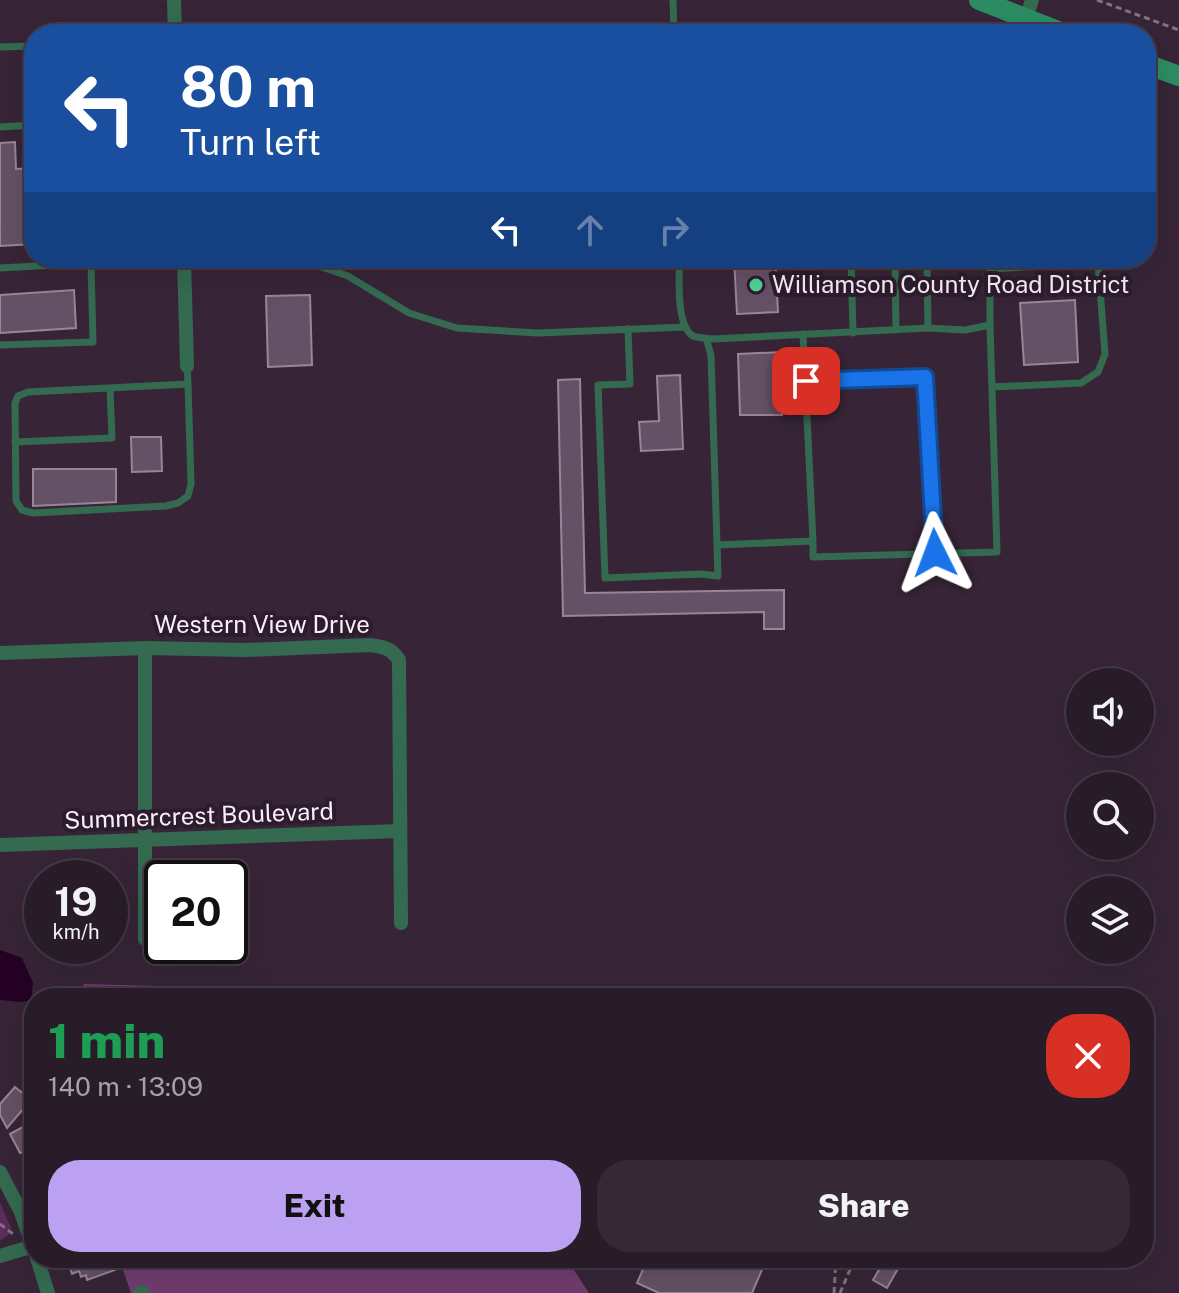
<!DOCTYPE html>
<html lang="en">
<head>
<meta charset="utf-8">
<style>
  :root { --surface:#291c29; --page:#352935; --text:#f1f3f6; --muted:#a5a1a8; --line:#453a46; --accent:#bca0f2 }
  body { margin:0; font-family:"Public Sans",sans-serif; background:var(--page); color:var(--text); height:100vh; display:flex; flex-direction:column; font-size:30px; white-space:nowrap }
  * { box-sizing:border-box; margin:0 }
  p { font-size:26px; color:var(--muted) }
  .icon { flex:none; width:44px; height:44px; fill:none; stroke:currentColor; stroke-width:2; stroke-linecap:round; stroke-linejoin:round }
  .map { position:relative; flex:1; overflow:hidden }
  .side { position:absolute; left:24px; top:988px; width:1130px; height:280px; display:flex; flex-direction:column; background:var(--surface); border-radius:32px; box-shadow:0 8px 32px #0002,0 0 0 2px var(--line) }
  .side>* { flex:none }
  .top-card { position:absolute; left:24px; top:24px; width:1132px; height:244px; border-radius:32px; box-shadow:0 8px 32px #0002,0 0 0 2px var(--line); background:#1a4fa0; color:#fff; overflow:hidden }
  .controls { position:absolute; left:1066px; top:668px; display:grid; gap:16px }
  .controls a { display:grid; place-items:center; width:88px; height:88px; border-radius:50%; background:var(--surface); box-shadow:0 8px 32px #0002,0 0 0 2px var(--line); font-size:40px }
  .speed { position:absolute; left:24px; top:860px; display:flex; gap:16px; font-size:40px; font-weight:700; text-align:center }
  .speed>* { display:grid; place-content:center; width:104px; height:104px; border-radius:50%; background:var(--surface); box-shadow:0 8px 32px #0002,0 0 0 2px var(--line); line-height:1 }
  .speed small { font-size:20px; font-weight:400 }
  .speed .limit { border:4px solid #111; border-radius:12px; background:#fff; color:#111 }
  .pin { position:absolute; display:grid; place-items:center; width:68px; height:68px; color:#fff; margin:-34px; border-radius:16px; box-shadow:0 4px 12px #0006 }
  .me { position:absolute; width:88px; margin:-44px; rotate:357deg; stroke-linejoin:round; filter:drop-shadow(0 0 6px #0008) }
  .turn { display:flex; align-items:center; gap:28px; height:168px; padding:0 24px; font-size:36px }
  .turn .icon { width:104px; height:104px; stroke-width:2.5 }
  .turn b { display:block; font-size:56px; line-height:68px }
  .lanes { display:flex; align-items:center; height:76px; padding:0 24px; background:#0003; justify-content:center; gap:40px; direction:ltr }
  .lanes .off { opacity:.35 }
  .round { display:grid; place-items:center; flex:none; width:84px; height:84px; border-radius:32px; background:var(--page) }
  .headline { display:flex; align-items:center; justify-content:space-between; height:136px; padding:0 24px }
  h1 { font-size:48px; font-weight:800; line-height:60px; color:#1e9e55 }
  .primary-button { display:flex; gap:16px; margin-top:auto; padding:16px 24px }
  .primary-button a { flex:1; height:92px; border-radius:32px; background:var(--accent); color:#111; font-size:32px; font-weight:800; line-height:92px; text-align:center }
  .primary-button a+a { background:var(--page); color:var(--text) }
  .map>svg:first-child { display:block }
</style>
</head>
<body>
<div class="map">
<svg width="1179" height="1293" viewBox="0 0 1179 1293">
  <rect width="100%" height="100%" fill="#372537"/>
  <!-- green -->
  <path fill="#5d2c5d" d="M 0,1202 L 11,1228 L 8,1235 L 0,1241 Z"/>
  <!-- forest -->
  <path fill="#713c70" d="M 84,984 L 500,995 L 500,998 L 78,998 Z
    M 119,1258 L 566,1258 L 589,1293 L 131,1293 Z"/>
  <!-- water -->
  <path fill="#250125" d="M 0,950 L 22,958 L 33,983 L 31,1000 L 22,1002 L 0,1000 Z"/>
  <!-- building -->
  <path fill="#655165" stroke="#9a8499" stroke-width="2" d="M 15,142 L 16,169 L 34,168 L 34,244 L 0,246 L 0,143 Z
    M 734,258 L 775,258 L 778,312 L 737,314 Z
    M 74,290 L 76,328 L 0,333 L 0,295 Z
    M 310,295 L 312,365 L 268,367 L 266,296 Z
    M 1075,300 L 1078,362 L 1024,365 L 1020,303 Z
    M 782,352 L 782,415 L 740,415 L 738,354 Z
    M 680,375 L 683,449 L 641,451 L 639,422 L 659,421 L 657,376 Z
    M 580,379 L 585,593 L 784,590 L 784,629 L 764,629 L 764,612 L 563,616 L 558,380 Z
    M 131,437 L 161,437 L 162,471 L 132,472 Z
    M 33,469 L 116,469 L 116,502 L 33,506 Z
    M 15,1087 L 31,1100 L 7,1128 L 0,1115 L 0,1104 Z
    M 34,1121 L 34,1171 L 23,1152 L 20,1153 L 10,1134 Z
    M 76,1258 L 111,1258 L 115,1270 L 87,1280 L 86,1275 L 81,1277 L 79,1271 L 72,1274 L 68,1261 Z
    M 648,1258 L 767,1258 L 752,1293 L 659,1293 L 637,1283 Z
    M 886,1258 L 904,1258 L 887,1288 L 873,1280 Z"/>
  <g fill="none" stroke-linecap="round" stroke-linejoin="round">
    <!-- path -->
    <path stroke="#837382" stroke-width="3" stroke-dasharray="6 4" stroke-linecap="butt" d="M 1097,0 L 1179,30
      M 0,1224 L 13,1234
      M 834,1293 L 836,1258
      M 840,1293 L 855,1258"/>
    <!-- lane -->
    <path stroke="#346b50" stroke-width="7" d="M 673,0 L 674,34
      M 0,47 L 34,46
      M 0,127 L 34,125
      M 546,258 L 546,260 L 596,258
      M 679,258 C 680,277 675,325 693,336 C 698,338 707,338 713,339 L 928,328 L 965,330 L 990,325 L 990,258
      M 851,258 L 853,333
      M 895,258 L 896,330
      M 927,258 L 928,328
      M 0,268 L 111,262 L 264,258 L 310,263 L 348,276 L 409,313 L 457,328 L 538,333 L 685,327
      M 990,269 L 1098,263 L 1105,354 L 1098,372 L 1081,383 L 992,387
      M 628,329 L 630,384 L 598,385 L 605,578 L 700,574 L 718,576 L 711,355 L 706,338
      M 0,345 L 93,342 L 91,263
      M 187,366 L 188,384 L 28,392 L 18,396 L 15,403 L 16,501 L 22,510 L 33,513 L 166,506 L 178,503 L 188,496 L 191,484 L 188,384
      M 806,381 L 925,377 L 935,553
      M 15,442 L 112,438 L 110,388
      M 813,541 L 813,557 L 997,552 L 990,325
      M 717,545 L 813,541 L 803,334"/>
    <!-- street -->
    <path stroke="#346b50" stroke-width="14" d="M 174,0 L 175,34
      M 1026,19 L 1032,0
      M 184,258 L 187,366
      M 145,648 L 145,939
      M 0,653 L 145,648 L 245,650 L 370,645 C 384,647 391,648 399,660 L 401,923
      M 0,845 L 399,831
      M 0,1172 L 20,1210 L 34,1249
      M 0,1256 L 33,1246
      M 37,1258 L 48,1293
      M 140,1293 L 142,1292"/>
    <!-- secondary -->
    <path stroke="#2d8d62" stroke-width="20" d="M 979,0 L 1066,34
      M 1146,64 L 1179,76"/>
  </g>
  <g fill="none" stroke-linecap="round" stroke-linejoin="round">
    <!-- route casing -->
    <g stroke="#114b97" stroke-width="20">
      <path id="route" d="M 806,381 L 925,377 L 935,553"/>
    </g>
    <!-- route -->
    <use href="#route" stroke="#1a73e8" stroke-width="14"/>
  </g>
  <!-- markers -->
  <circle fill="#51d398" stroke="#2d1c2d" stroke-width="3" cx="756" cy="285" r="8"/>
  <g text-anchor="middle" stroke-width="8" stroke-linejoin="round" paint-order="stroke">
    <!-- poi labels -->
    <g font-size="24" fill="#faeef9" stroke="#2d1c2d" text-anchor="start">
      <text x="772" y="293">Williamson County Road District</text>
    </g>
    <!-- street labels -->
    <g font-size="24" fill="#faeef9" stroke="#2d1c2d">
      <text x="262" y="633">Western View Drive</text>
      <text transform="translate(199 816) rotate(-2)" y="8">Summercrest Boulevard</text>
    </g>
  </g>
</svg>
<div class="controls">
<a><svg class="icon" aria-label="sound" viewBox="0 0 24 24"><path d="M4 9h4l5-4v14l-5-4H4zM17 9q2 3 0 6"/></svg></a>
<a><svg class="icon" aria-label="search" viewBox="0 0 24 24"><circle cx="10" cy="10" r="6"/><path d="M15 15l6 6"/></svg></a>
<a><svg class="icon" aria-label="layers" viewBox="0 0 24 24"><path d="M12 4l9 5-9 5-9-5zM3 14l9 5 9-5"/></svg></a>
</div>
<div class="speed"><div>19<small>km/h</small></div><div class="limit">20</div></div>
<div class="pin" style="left:806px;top:381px;background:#d93025"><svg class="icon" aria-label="arrive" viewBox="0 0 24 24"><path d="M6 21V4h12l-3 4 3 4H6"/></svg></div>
<svg class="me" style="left:935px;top:553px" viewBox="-20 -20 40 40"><path d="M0-17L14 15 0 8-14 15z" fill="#1a73e8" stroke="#fff" stroke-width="4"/></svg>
<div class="top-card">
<div class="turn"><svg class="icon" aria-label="left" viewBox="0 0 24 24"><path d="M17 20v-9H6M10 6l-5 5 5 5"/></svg><div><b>80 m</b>Turn left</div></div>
<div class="lanes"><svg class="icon" aria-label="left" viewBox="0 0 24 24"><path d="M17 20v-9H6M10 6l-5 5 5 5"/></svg><svg class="icon off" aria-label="ahead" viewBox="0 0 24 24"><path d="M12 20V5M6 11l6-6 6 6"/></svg><svg class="icon off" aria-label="right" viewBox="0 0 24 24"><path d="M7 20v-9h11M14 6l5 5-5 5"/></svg></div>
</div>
<section class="side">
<div class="headline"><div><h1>1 min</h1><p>140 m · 13:09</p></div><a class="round" style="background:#d93025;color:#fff"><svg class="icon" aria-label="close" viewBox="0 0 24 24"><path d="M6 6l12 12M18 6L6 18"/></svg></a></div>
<div class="primary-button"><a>Exit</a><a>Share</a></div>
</section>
</div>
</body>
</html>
